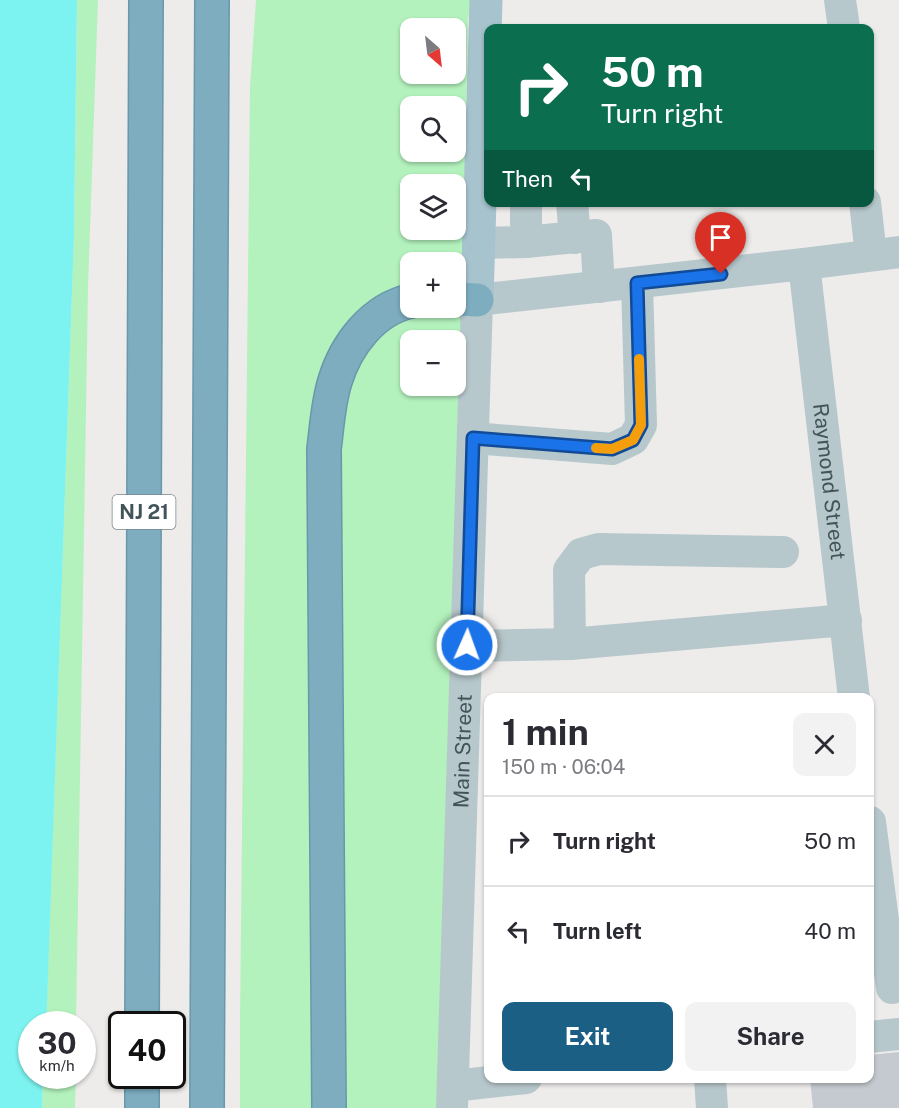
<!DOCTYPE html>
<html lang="en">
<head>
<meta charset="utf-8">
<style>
  :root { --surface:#fff; --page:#f2f2f3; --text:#2b2b33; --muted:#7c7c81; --line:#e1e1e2; --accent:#1c5f85 }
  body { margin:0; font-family:"Public Sans",sans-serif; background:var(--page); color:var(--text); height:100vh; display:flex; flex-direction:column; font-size:22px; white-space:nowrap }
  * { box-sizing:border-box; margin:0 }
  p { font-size:20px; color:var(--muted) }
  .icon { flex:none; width:33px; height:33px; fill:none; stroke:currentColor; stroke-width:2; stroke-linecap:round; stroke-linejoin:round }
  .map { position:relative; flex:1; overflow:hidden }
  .sheet { position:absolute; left:484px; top:693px; width:390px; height:390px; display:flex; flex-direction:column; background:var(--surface); border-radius:12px; box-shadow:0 2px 4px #0004 }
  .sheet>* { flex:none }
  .guide { position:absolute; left:484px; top:24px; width:390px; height:183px; border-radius:12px; box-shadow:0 2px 4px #0004; background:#0b6e4f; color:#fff; overflow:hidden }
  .needle { width:39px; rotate:152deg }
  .buttons { position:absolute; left:400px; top:18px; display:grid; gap:12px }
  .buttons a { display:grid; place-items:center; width:66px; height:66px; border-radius:12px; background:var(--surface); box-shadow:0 2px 4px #0004; font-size:30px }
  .speed { position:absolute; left:18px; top:1011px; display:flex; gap:12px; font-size:30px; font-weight:700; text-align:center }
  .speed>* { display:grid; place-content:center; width:78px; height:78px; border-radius:50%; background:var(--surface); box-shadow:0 2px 4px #0004; line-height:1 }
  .speed small { font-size:15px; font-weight:400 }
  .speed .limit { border:3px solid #111; border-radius:9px; background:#fff; color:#111 }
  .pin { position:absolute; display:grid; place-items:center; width:51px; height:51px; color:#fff; margin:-62px -26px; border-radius:50% 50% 50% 0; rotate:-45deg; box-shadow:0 0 6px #0007 }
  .pin .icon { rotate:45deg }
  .me { position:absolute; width:66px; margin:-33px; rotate:2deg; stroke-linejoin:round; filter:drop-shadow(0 0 4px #0008) }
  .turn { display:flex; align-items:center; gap:21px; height:126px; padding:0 18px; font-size:27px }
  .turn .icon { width:78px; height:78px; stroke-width:2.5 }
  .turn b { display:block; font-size:42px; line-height:51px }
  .then { display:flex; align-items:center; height:57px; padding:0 18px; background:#0003; gap:12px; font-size:22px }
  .round { display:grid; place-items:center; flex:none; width:63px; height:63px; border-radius:12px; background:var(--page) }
  .head { display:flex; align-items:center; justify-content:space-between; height:102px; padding:0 18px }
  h1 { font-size:36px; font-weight:700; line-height:45px }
  .action { display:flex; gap:12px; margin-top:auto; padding:12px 18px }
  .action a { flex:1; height:69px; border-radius:12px; background:var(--accent); color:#fff; font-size:24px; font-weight:700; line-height:69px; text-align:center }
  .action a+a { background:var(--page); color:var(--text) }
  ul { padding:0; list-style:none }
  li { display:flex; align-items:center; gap:18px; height:90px; padding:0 18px; border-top:2px solid var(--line) }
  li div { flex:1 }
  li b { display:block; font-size:22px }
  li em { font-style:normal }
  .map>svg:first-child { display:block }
</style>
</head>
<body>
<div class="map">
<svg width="899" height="1108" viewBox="0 0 899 1108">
  <rect width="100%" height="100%" fill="#eeebeb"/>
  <!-- green -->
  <path fill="#b3f2bd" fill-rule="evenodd" d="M 77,0 L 98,0 L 88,287 L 76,1024 L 46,1024 L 74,236 Z
    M 256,0 L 471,0 L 468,19 L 454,778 L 443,1108 L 240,1108 L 240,1020 L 250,86 ZM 411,28 L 456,28 L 456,74 L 411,74 ZM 411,106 L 456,106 L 456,152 L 411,152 ZM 411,184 L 456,184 L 456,230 L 411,230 ZM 411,262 L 456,262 L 456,308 L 411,308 ZM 411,340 L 456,340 L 456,386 L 411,386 Z
    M 43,1076 L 76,1076 L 75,1108 L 42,1108 Z"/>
  <!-- water -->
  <path fill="#7cf3f0" d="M 0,0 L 77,0 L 74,236 L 47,1005 L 46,1024 L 32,1024 L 32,1076 L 43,1076 L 42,1108 L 0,1108 Z"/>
  <!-- building -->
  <path fill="#c4cacf" d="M 899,1052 L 899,1108 L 813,1108 L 810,1078 L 870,1078 L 870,1055 Z"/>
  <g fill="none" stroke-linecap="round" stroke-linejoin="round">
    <!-- highway casing -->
    <g stroke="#6998ab" stroke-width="36">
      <path id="highway" d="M 456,299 L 477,300
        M 142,1024 L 146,0
        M 142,1108 L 142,1076
        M 207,1108 L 212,0
        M 329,1108 L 324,449 C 327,426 328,403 335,381 C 346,345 373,309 411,301"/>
    </g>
    <!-- minor -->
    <g stroke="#b7c8cc" stroke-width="32">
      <path d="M 840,0 L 844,28"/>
      <path d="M 526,202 L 526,242 L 596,235 L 599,287"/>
      <path d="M 572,202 L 575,238"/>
      <path d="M 865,202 L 871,255"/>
      <path d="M 479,243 L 526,242"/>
      <path id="s1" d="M 804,264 L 854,698"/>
      <path d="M 473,438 L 612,449 L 633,439 L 641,425 L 637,283"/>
      <path d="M 783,552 L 599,549 L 581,554 L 569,570 L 570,644 L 846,620"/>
      <path d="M 467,646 L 570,644"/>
      <path d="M 870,822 L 892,988"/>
      <path d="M 870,1037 L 899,1034"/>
      <path d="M 710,1078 L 712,1108"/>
      <path d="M 453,1086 L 526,1078"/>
      <path id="s2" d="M 452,1108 L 477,300 L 804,264 L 899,252"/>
    </g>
    <!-- major -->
    <path stroke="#a7c3cd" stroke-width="33" d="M 477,300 L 486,0"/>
    <!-- highway -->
    <use href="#highway" stroke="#7dadbf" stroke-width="33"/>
  </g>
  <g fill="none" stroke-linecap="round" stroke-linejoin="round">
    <!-- route casing -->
    <g stroke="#114b97" stroke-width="15">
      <path id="route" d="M 467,645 L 473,438 L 612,449 L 633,440 L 641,425 L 637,283 L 721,274"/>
    </g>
    <!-- route -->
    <use href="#route" stroke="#1a73e8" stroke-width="10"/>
    <!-- slow -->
    <path stroke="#f59e0b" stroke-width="10" d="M 596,448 L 612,449 L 633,440 L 641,425 L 639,359"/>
  </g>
  <g text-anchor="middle" stroke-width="6" stroke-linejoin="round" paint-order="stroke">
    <!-- shield labels -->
    <rect fill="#fff" stroke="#7b878c" stroke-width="1.5" x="112.5" y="495" width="63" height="34" rx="4.5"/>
    <g font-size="20" font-weight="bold" fill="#42545a">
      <text x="144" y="519">NJ 21</text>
    </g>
    <!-- street labels -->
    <g font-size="21" fill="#42545a" stroke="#fff">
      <text dy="7" stroke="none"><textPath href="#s1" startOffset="219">Raymond Street</textPath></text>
      <text dy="7" stroke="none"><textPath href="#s2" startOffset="357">Main Street</textPath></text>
    </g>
  </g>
</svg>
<div class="buttons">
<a><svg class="needle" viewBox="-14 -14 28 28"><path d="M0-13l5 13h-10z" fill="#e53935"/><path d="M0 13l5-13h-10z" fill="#7c7c81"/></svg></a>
<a><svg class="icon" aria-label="search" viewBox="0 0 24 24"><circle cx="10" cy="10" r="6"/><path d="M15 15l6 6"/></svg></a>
<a><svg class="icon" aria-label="layers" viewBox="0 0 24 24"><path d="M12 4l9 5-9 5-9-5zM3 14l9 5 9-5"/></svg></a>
<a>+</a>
<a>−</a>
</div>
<div class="speed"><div>30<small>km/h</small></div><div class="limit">40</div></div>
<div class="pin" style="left:721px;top:274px;background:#d93025"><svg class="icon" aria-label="arrive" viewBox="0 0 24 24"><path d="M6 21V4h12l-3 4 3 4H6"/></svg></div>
<svg class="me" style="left:467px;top:645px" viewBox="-20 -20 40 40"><circle r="17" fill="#1a73e8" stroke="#fff" stroke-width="3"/><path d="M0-11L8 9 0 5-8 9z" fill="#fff"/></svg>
<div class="guide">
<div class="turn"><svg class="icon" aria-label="right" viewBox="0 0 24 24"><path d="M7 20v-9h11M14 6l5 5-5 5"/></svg><div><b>50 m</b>Turn right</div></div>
<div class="then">Then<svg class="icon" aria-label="left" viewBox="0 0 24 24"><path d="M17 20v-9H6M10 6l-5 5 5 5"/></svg></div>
</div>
<section class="sheet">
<div class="head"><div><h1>1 min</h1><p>150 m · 06:04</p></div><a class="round"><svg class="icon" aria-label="close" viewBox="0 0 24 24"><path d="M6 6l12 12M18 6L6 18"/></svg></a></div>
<ul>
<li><svg class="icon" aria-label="right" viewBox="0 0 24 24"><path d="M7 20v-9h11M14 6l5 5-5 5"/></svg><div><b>Turn right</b></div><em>50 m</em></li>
<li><svg class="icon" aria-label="left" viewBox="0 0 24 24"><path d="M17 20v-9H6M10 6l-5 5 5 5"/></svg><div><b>Turn left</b></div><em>40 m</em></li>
</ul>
<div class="action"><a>Exit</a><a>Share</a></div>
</section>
</div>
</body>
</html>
